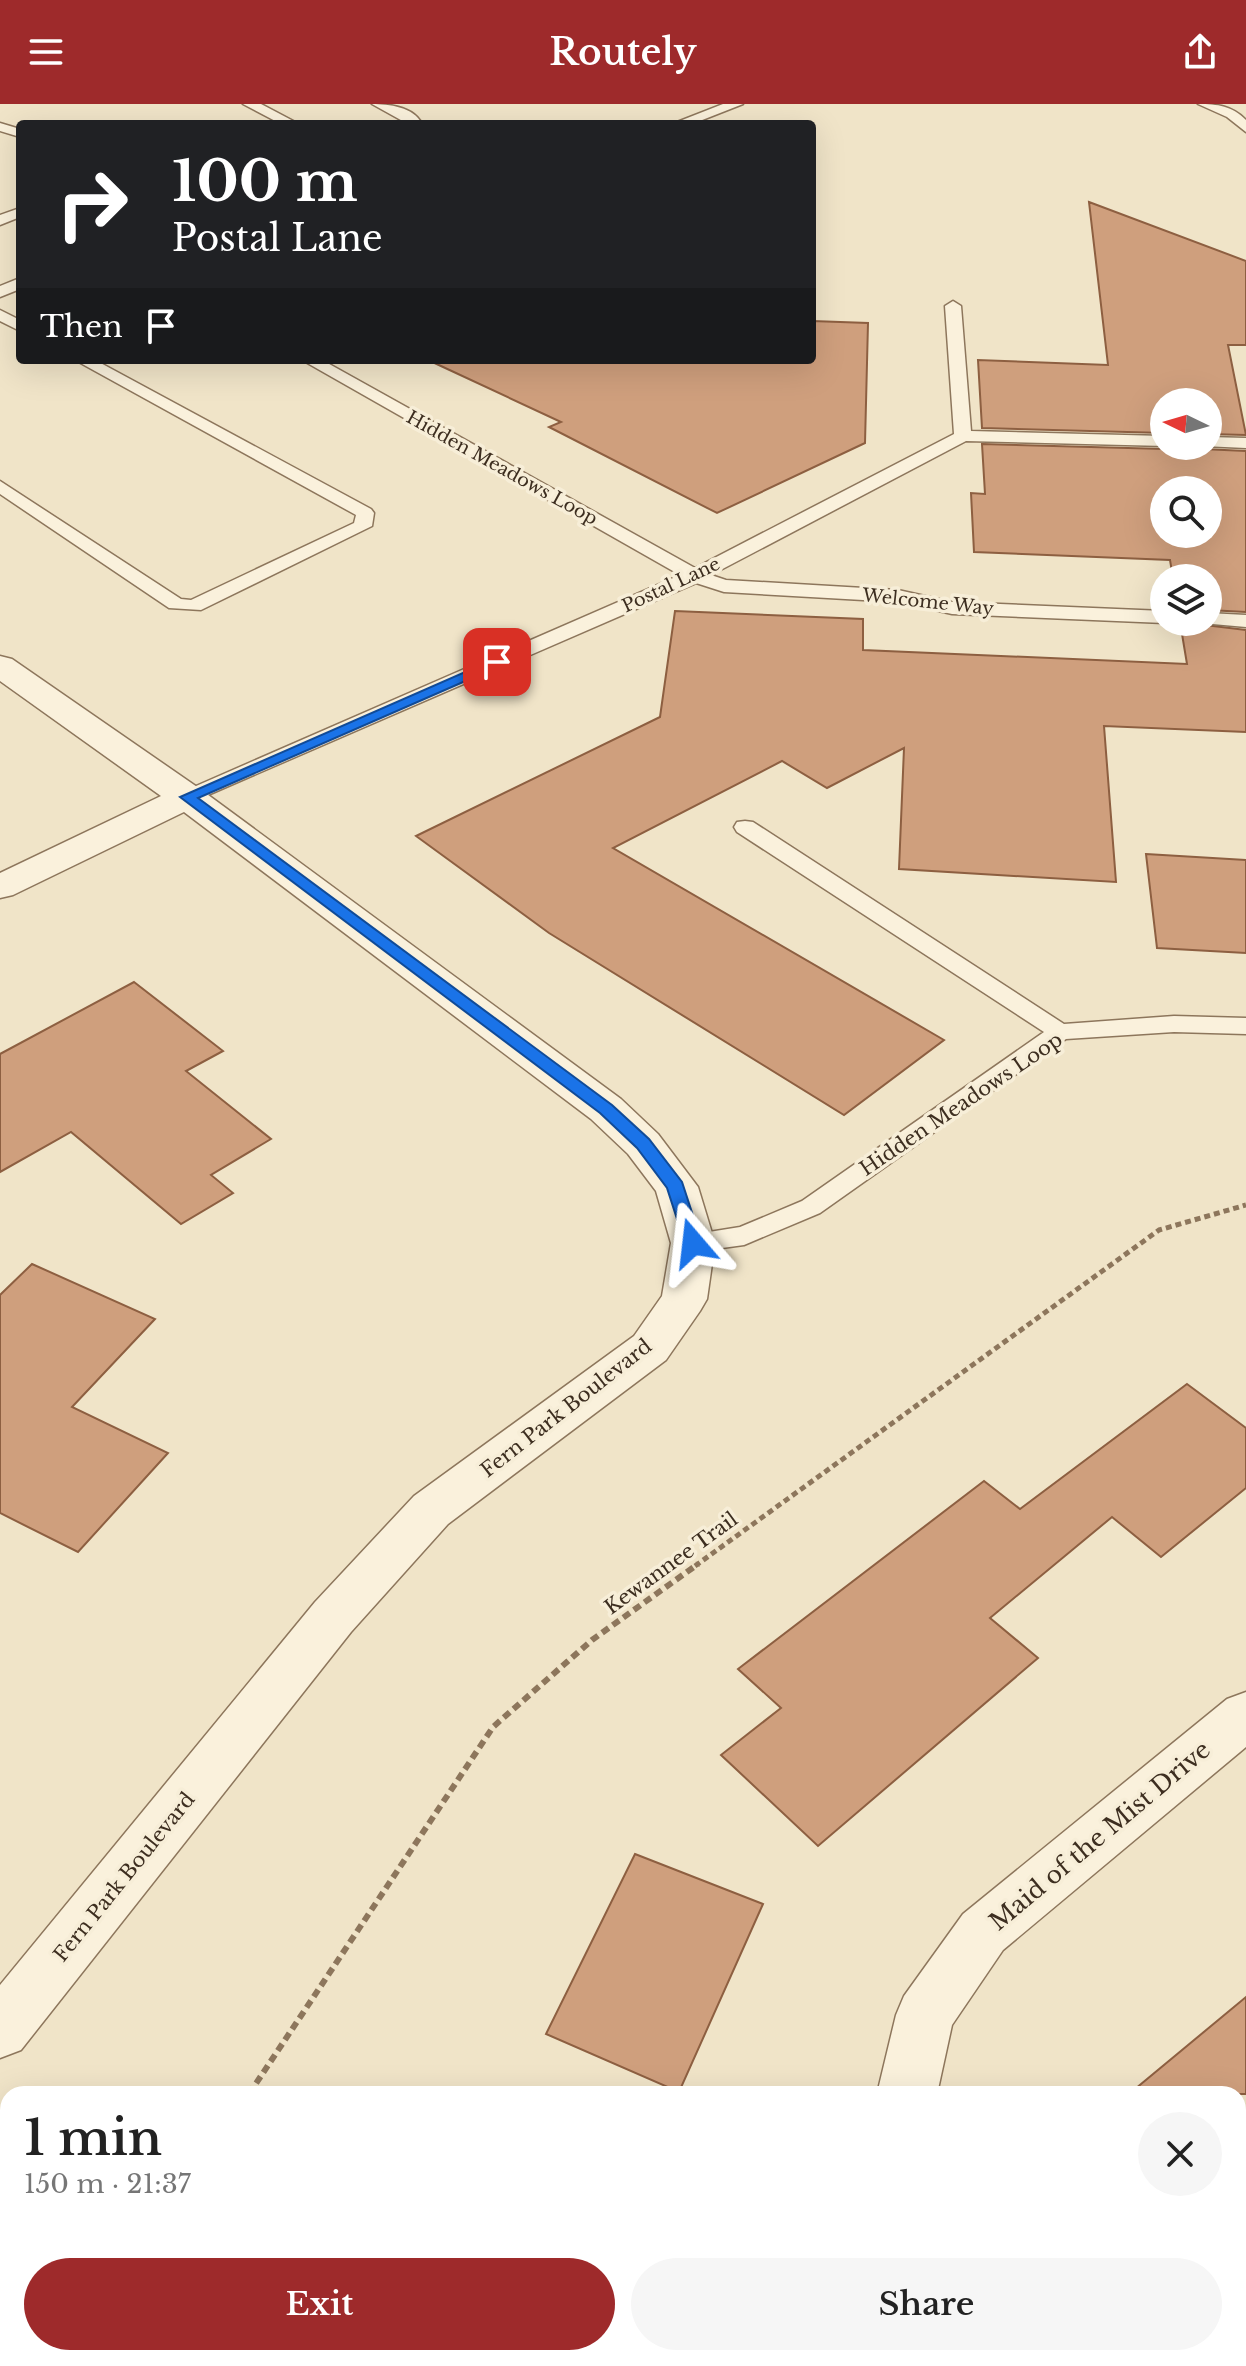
<!DOCTYPE html>
<html lang="en">
<head>
<meta charset="utf-8">
<style>
  :root { --surface:#fff; --page:#f6f6f6; --text:#222; --muted:#767676; --accent:#9e2a2b }
  body { margin:0; font-family:"Libre Baskerville",serif; background:var(--page); color:var(--text); height:100vh; display:flex; flex-direction:column; font-size:30px; white-space:nowrap }
  * { box-sizing:border-box; margin:0 }
  p { font-size:26px; color:var(--muted) }
  .icon { flex:none; width:44px; height:44px; fill:none; stroke:currentColor; stroke-width:2; stroke-linecap:round; stroke-linejoin:round }
  .map { position:relative; flex:1; overflow:hidden }
  .sheet { position:absolute; left:0px; top:1982px; width:1246px; height:280px; display:flex; flex-direction:column; background:var(--surface); border-radius:24px 24px 0 0; box-shadow:0 8px 32px #0002 }
  .sheet>* { flex:none }
  .hud { position:absolute; left:16px; top:16px; width:800px; height:244px; border-radius:8px; box-shadow:0 8px 32px #0002; background:#202124; color:#fff; overflow:hidden }
  .needle { width:52px; rotate:275deg }
  .fabs { position:absolute; left:1150px; top:284px; display:grid; gap:16px }
  .fabs a { display:grid; place-items:center; width:72px; height:72px; border-radius:50%; background:var(--surface); box-shadow:0 8px 32px #0002; font-size:40px }
  .pin { position:absolute; display:grid; place-items:center; width:68px; height:68px; color:#fff; margin:-34px; border-radius:16px; box-shadow:0 4px 12px #0006 }
  .me { position:absolute; width:88px; margin:-44px; rotate:343deg; stroke-linejoin:round; filter:drop-shadow(0 0 6px #0008) }
  .turn { display:flex; align-items:center; gap:28px; height:168px; padding:0 24px; font-size:36px }
  .turn .icon { width:104px; height:104px; stroke-width:2.5 }
  .turn b { display:block; font-size:56px; line-height:68px }
  .then { display:flex; align-items:center; height:76px; padding:0 24px; background:#0003; gap:16px; font-size:30px }
  .round { display:grid; place-items:center; flex:none; width:84px; height:84px; border-radius:42px; background:var(--page) }
  .headline { display:flex; align-items:center; justify-content:space-between; height:136px; padding:0 24px }
  h1 { font-size:48px; font-weight:600; line-height:60px }
  .cta { display:flex; gap:16px; margin-top:auto; padding:16px 24px }
  .cta a { flex:1; height:92px; border-radius:48px; background:var(--accent); color:#fff; font-size:32px; font-weight:600; line-height:92px; text-align:center }
  .cta a+a { background:var(--page); color:var(--text) }
  header { display:flex; justify-content:space-between; align-items:center; height:104px; padding:0 24px; background:var(--accent); color:#fff; font-size:36px; font-weight:600 }
  .map>svg:first-child { display:block }
</style>
</head>
<body>
<header><svg class="icon" aria-label="menu" viewBox="0 0 24 24"><path d="M4 6h16M4 12h16M4 18h16"/></svg>Routely<svg class="icon" aria-label="share" viewBox="0 0 24 24"><path d="M12 15V3M7 8l5-5 5 5M5 13v7h14v-7"/></svg></header>
<div class="map">
<svg width="1246" height="2262" viewBox="0 0 1246 2262">
  <rect width="100%" height="100%" fill="#f0e4c8"/>
  <!-- building -->
  <path fill="#cf9f7d" stroke="#8d5f41" stroke-width="2" fill-rule="evenodd" d="M 1089,98 L 1246,157 L 1246,241 L 1228,241 L 1246,331 L 1208,330 L 1208,298 L 1164,298 L 1164,329 L 982,324 L 978,256 L 1108,261 Z
    M 812,217 L 868,219 L 865,339 L 717,409 L 549,323 L 561,318 L 428,256 L 812,256 Z
    M 982,340 L 1165,345 L 1168,342 L 1200,342 L 1203,345 L 1246,347 L 1246,508 L 1208,506 L 1208,474 L 1173,474 L 1170,456 L 974,448 L 971,389 L 985,390 ZM 1164,386 L 1208,386 L 1208,430 L 1164,430 Z
    M 675,507 L 863,515 L 863,546 L 1187,560 L 1180,518 L 1246,526 L 1246,628 L 1104,622 L 1116,778 L 899,765 L 904,644 L 827,684 L 782,657 L 613,744 L 944,936 L 844,1011 L 549,829 L 416,732 L 660,613 Z
    M 1146,750 L 1246,756 L 1246,849 L 1157,844 Z
    M 134,878 L 223,947 L 186,967 L 271,1035 L 211,1071 L 233,1089 L 181,1120 L 71,1028 L 0,1068 L 0,950 Z
    M 32,1160 L 155,1215 L 72,1303 L 168,1349 L 78,1448 L 0,1409 L 0,1191 Z
    M 1187,1280 L 1246,1324 L 1246,1384 L 1161,1453 L 1112,1413 L 990,1514 L 1038,1554 L 818,1742 L 721,1651 L 781,1604 L 738,1565 L 984,1377 L 1020,1405 Z
    M 635,1750 L 763,1800 L 679,1988 L 546,1930 Z
    M 1246,1893 L 1246,1990 L 1129,1990 Z"/>
  <g fill="none" stroke-linecap="round" stroke-linejoin="round">
    <!-- service casing -->
    <g stroke="#8d765c" stroke-width="3">
      <path id="service" d="M 243,0 L 261,0 L 299,20 L 281,20 Z
        M 372,0 C 389,0 414,3 422,20 L 408,20 Z
        M 723,0 L 743,0 L 692,20 L 672,20 Z
        M 1198,0 C 1218,0 1232,2 1246,16 L 1246,28 L 1227,13 Z
        M 0,19 L 20,25 L 20,33 L 0,27 Z
        M 20,104 L 20,113 L 0,121 L 0,111 Z
        M 20,174 L 20,185 L 0,193 L 0,182 Z
        M 953,197 L 961,202 L 971,327 L 1164,332 L 1165,342 L 966,337 L 711,471 L 726,476 L 898,486 L 952,498 L 1164,507 L 1164,518 L 1167,518 L 1164,519 L 952,510 L 898,498 L 724,488 L 696,479 L 194,697 L 187,699 L 176,693 L 180,689 L 680,471 L 302,256 L 322,256 L 695,464 L 954,330 L 945,202 Z
        M 0,206 L 20,216 L 20,227 L 0,217 Z
        M 75,256 L 95,256 L 371,405 L 374,409 L 372,422 L 201,506 L 169,504 L 0,390 L 0,377 L 181,495 L 191,496 L 354,419 L 356,411 Z
        M 1208,333 L 1246,334 L 1246,344 L 1203,342 L 1208,342 Z
        M 1208,509 L 1246,511 L 1246,523 L 1201,519 L 1208,518 Z
        M 745,717 L 753,718 L 1064,920 L 1174,912 L 1246,914 L 1246,930 L 1174,928 L 1066,935 L 820,1109 L 744,1141 L 693,1148 L 684,1146 L 680,1139 L 684,1132 L 740,1123 L 802,1097 L 1044,928 L 737,728 L 734,723 L 737,718 Z"/>
    </g>
    <!-- minor casing -->
    <g stroke="#8d765c" stroke-width="3">
      <path id="minor" d="M 0,552 L 12,555 L 200,685 L 621,995 L 658,1030 L 698,1083 L 715,1139 L 707,1195 L 700,1207 L 666,1256 L 448,1420 L 351,1528 L 21,1946 L 0,1954 L 0,1881 L 315,1498 L 414,1392 L 634,1232 L 662,1192 L 671,1139 L 656,1087 L 628,1050 L 591,1015 L 184,708 L 13,791 L 0,794 L 0,769 L 161,692 L 0,577 Z
        M 1246,1588 L 1246,1643 L 1003,1846 L 952,1921 L 937,1990 L 877,1990 L 896,1911 L 904,1892 L 963,1810 L 1227,1595 Z
        M 944,2254 L 1008,2254 L 1012,2262 L 946,2262 Z"/>
    </g>
    <!-- path-far1 -->
    <path stroke="#8d765c" stroke-width="5" stroke-dasharray="6 4" stroke-linecap="butt" d="M 695,1462 L 1159,1126 L 1246,1101"/>
    <!-- path -->
    <path stroke="#8d765c" stroke-width="6" stroke-dasharray="8 5" stroke-linecap="butt" d="M 249,1990 L 493,1623 L 592,1536 L 698,1460
      M 67,2262 L 73,2254"/>
    <!-- service -->
    <use href="#service" fill="#faf1dc" fill-rule="evenodd"/>
    <!-- minor -->
    <use href="#minor" fill="#faf1dc" fill-rule="evenodd"/>
  </g>
  <!-- route -->
  <path fill="#1a73e8" stroke="#114b97" stroke-width="2" d="M 497,554 L 502,555 L 502,561 L 198,694 L 612,1001 L 649,1035 L 682,1078 L 702,1139 L 699,1143 L 686,1143 L 667,1084 L 637,1044 L 600,1009 L 180,693 Z"/>
  <g text-anchor="middle" stroke-width="7" stroke-linejoin="round" paint-order="stroke">
    <!-- far-street labels -->
    <g font-size="18" fill="#3d2e20" stroke="#f7eed8">
      <text transform="translate(502 364) rotate(29)" y="6">Hidden Meadows Loop</text>
      <text transform="translate(671 481) rotate(-25)" y="6">Postal Lane</text>
      <text transform="translate(928 498) rotate(6)" y="6">Welcome Way</text>
    </g>
    <!-- street labels -->
    <g font-size="20" fill="#3d2e20" stroke="#f7eed8">
      <text transform="translate(961 1000) rotate(-34)" y="7">Hidden Meadows Loop</text>
      <text transform="translate(566 1304) rotate(-38)" y="7">Fern Park Boulevard</text>
      <text transform="translate(671 1459) rotate(-36)" y="7">Kewannee Trail</text>
      <text transform="translate(124 1773) rotate(-51)" y="7">Fern Park Boulevard</text>
    </g>
    <!-- near-street labels -->
    <g font-size="24" fill="#3d2e20" stroke="#f7eed8">
      <text transform="translate(1100 1732) rotate(-40)" y="8">Maid of the Mist Drive</text>
    </g>
  </g>
</svg>
<div class="fabs">
<a><svg class="needle" viewBox="-14 -14 28 28"><path d="M0-13l5 13h-10z" fill="#e53935"/><path d="M0 13l5-13h-10z" fill="#767676"/></svg></a>
<a><svg class="icon" aria-label="search" viewBox="0 0 24 24"><circle cx="10" cy="10" r="6"/><path d="M15 15l6 6"/></svg></a>
<a><svg class="icon" aria-label="layers" viewBox="0 0 24 24"><path d="M12 4l9 5-9 5-9-5zM3 14l9 5 9-5"/></svg></a>
</div>
<div class="pin" style="left:497px;top:558px;background:#d93025"><svg class="icon" aria-label="arrive" viewBox="0 0 24 24"><path d="M6 21V4h12l-3 4 3 4H6"/></svg></div>
<svg class="me" style="left:693px;top:1139px" viewBox="-20 -20 40 40"><path d="M0-17L14 15 0 8-14 15z" fill="#1a73e8" stroke="#fff" stroke-width="4"/></svg>
<div class="hud">
<div class="turn"><svg class="icon" aria-label="right" viewBox="0 0 24 24"><path d="M7 20v-9h11M14 6l5 5-5 5"/></svg><div><b>100 m</b>Postal Lane</div></div>
<div class="then">Then<svg class="icon" aria-label="arrive" viewBox="0 0 24 24"><path d="M6 21V4h12l-3 4 3 4H6"/></svg></div>
</div>
<section class="sheet">
<div class="headline"><div><h1>1 min</h1><p>150 m · 21:37</p></div><a class="round"><svg class="icon" aria-label="close" viewBox="0 0 24 24"><path d="M6 6l12 12M18 6L6 18"/></svg></a></div>
<div class="cta"><a>Exit</a><a>Share</a></div>
</section>
</div>
</body>
</html>
